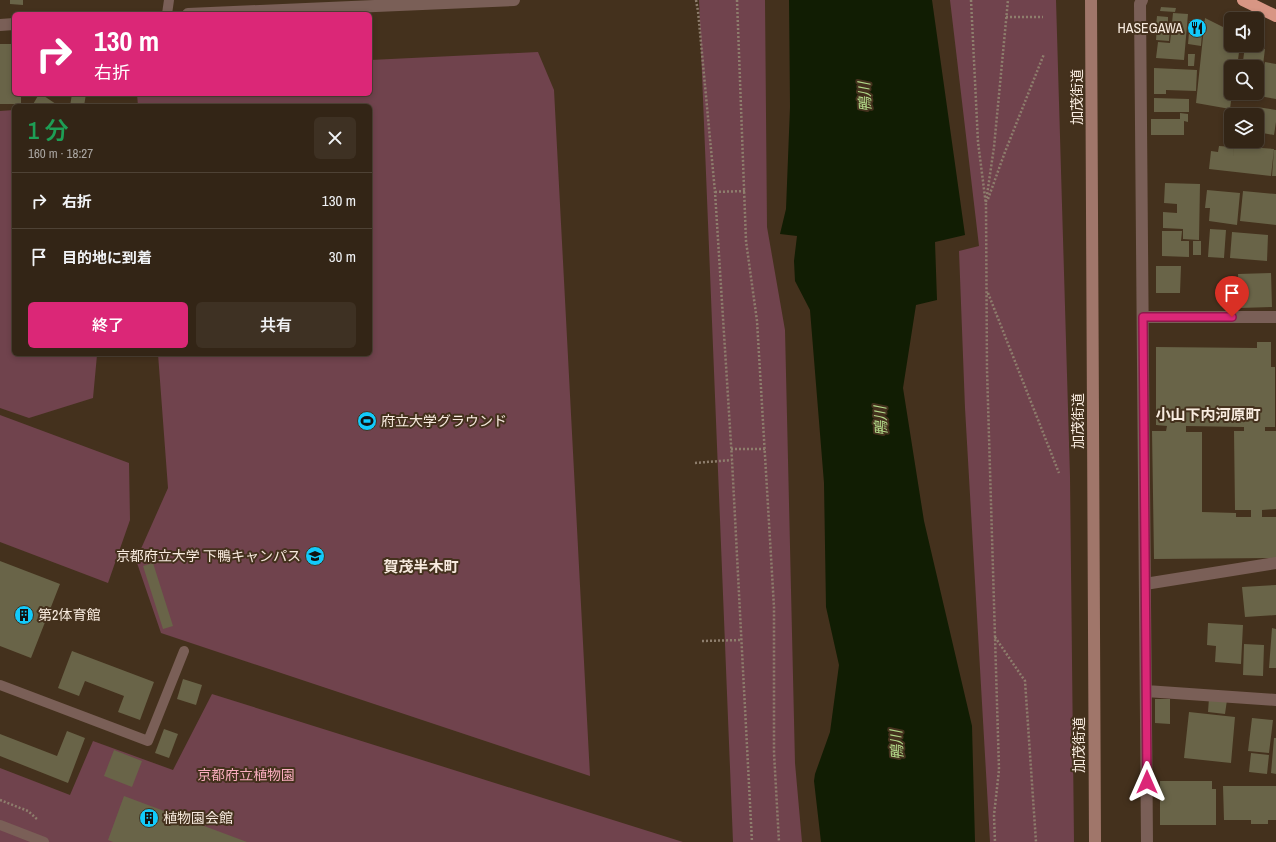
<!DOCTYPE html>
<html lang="ja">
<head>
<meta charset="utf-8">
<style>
  :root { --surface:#332516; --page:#3e3123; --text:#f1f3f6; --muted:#a9a5a1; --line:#4e4235; --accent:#db2777 }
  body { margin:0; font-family:"Archivo Narrow","Noto Sans JP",sans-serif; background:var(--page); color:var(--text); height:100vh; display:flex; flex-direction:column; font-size:15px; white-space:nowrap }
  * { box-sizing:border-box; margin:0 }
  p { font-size:13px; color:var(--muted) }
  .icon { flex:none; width:22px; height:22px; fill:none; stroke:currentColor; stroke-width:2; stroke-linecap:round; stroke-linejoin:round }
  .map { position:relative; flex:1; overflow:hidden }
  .side { position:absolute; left:12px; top:104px; width:360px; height:252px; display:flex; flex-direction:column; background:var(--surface); border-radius:6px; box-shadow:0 2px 6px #0003,0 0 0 1px var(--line) }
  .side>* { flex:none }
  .banner { position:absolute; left:12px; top:12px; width:360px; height:84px; border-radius:6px; box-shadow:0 2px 6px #0003,0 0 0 1px var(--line); background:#db2777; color:#fff; overflow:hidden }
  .controls { position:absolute; left:1224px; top:12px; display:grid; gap:8px }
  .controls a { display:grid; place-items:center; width:40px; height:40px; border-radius:6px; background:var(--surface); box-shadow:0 2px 6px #0003,0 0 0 1px var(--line); font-size:20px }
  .pin { position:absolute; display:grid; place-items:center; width:34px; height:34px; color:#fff; margin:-41px -17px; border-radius:50% 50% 50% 0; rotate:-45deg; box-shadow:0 0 4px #0007 }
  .pin .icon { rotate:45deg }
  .me { position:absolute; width:44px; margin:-22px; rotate:0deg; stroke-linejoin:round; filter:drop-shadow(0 0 3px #0008) }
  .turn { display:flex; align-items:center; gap:14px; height:84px; padding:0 16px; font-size:18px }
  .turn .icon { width:52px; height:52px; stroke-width:2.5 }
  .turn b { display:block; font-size:28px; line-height:34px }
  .round { display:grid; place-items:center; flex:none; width:42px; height:42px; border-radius:6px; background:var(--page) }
  .overview { display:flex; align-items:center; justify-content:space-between; height:68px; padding:0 16px }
  h1 { font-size:24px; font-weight:600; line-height:30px; color:#1e9e55 }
  .button { display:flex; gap:8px; margin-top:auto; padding:8px 16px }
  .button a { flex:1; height:46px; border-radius:6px; background:var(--accent); color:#fff; font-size:16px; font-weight:600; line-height:46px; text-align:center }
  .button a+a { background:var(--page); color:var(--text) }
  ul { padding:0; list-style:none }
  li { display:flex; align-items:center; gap:12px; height:56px; padding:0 16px; border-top:1px solid var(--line) }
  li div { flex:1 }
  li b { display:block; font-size:15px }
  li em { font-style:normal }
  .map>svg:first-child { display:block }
</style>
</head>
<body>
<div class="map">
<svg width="1276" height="842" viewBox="0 0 1276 842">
  <rect width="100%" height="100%" fill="#44311d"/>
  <!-- green -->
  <path fill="#70434d" d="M 699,0 L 765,0 L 767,227 L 785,330 L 795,763 L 802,842 L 733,842 Z
    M 950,0 L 1056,0 L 1070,477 L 1074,842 L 990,842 L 965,408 L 959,251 L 979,246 Z
    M 538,52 L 554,90 L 590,776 L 161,633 L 136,560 L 168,488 L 158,354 L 370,354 L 370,106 L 138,106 L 137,94 L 370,94 L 370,60 Z
    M 14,110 L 14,354 L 101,354 L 97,355 L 93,398 L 29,418 L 0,408 L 0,111 Z
    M 0,415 L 129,463 L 130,520 L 108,583 L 0,542 Z
    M 212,694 L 683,842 L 0,842 L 0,768 L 70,795 L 93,741 L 173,770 Z"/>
  <!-- water -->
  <path fill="#111d03" d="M 789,0 L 932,0 L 965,235 L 935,242 L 937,300 L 916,305 L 903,388 L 924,521 L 972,726 L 975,842 L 821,842 L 814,781 L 815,774 L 830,732 L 839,665 L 826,607 L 824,483 L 810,310 L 795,281 L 794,261 L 797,236 L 780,234 L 786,209 L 790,107 Z"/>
  <!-- building -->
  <path fill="#696448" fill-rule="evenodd" d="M 10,0 L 23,0 L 23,5 L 10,4 Z
    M 1161,7 L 1176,8 L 1175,12 L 1160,11 Z
    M 1173,13 L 1188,14 L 1184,60 L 1156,58 L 1158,42 L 1170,43 Z
    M 1157,16 L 1168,17 L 1168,27 L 1156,26 Z
    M 1205,18 L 1231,31 L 1231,45 L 1240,45 L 1237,67 L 1231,67 L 1231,93 L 1232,93 L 1230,109 L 1196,103 Z
    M 1190,21 L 1203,22 L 1201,46 L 1188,44 Z
    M 1157,27 L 1170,28 L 1169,41 L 1156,40 Z
    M 0,44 L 14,44 L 14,94 L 21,94 L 21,104 L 0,104 Z
    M 1245,46 L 1265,49 L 1263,65 L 1243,61 Z
    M 1188,54 L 1195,54 L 1194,66 L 1188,66 Z
    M 1265,62 L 1276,64 L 1276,99 L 1259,96 Z
    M 1242,64 L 1255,66 L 1255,67 L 1241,67 Z
    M 1257,67 L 1262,67 L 1260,82 L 1257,82 Z
    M 1154,68 L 1197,70 L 1196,91 L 1166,90 L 1166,94 L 1154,94 Z
    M 39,94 L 41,94 L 59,106 L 32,106 Z
    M 72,94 L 86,94 L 84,106 L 70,106 Z
    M 1154,98 L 1189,99 L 1189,112 L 1154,112 Z
    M 1257,107 L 1276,110 L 1276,122 L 1274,135 L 1257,132 L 1257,115 L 1256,115 Z
    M 1180,113 L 1188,114 L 1188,122 L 1184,121 L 1184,135 L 1151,135 L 1151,119 L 1180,119 Z
    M 1219,146 L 1234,147 L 1233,160 L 1234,146 L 1274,149 L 1271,176 L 1209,169 L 1211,151 L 1218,152 Z
    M 1274,150 L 1276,150 L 1276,176 L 1272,176 Z
    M 1165,183 L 1200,184 L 1199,240 L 1183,239 L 1183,229 L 1163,228 L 1163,212 L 1177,213 L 1177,204 L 1164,203 Z
    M 1207,190 L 1240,193 L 1237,225 L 1209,221 L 1210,208 L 1205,208 Z
    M 1243,191 L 1276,194 L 1276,225 L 1240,221 Z
    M 1210,229 L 1226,230 L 1224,258 L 1208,257 Z
    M 1162,231 L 1182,231 L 1181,241 L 1189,241 L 1189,257 L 1162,256 Z
    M 1232,232 L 1268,235 L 1267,261 L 1230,258 Z
    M 1193,241 L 1201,241 L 1201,255 L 1193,255 Z
    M 1156,266 L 1181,266 L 1180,293 L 1156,293 Z
    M 1271,273 L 1272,307 L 1239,308 L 1238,274 Z
    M 1257,342 L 1271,342 L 1271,367 L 1275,367 L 1275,427 L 1265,427 L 1265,431 L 1276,431 L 1276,509 L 1262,510 L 1262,517 L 1276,517 L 1276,558 L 1154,559 L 1152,431 L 1166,431 L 1167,426 L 1156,425 L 1156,347 L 1257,348 ZM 1186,426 L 1244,427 L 1244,431 L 1234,431 L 1235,510 L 1251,510 L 1251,517 L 1236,517 L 1236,513 L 1202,512 L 1202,432 L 1186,432 Z
    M 0,561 L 60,584 L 31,658 L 0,646 Z
    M 153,563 L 173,626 L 163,629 L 143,566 Z
    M 1276,585 L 1276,615 L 1245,617 L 1242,587 Z
    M 1208,623 L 1243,625 L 1241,664 L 1215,662 L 1216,646 L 1207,645 Z
    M 1272,628 L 1276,629 L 1276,668 L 1269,668 Z
    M 1244,644 L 1264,645 L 1263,676 L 1243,675 Z
    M 72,651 L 154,682 L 140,720 L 118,712 L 124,696 L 85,681 L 79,696 L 58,688 Z
    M 183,679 L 202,685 L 196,705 L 177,699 Z
    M 1209,698 L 1227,700 L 1225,714 L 1208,712 Z
    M 1155,699 L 1170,699 L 1170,724 L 1155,723 Z
    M 1189,712 L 1235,717 L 1231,763 L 1184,758 Z
    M 1252,718 L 1273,720 L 1269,753 L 1248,751 Z
    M 164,729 L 178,734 L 169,758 L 155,753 Z
    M 67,731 L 85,738 L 68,783 L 0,756 L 0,734 L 57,756 Z
    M 1274,738 L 1276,738 L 1276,774 L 1271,773 Z
    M 114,750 L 142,761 L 132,787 L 104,776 Z
    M 1251,753 L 1269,755 L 1267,774 L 1249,772 Z
    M 1160,781 L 1212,781 L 1212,789 L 1216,789 L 1216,825 L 1160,825 Z
    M 1223,786 L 1276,786 L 1276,820 L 1268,820 L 1268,824 L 1251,824 L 1251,820 L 1224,820 Z
    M 124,796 L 247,842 L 113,842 L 108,840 Z"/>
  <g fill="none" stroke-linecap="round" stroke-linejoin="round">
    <!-- path -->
    <path stroke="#8e7e6d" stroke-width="2.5" stroke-dasharray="2 2" stroke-linecap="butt" d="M 696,0 L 698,11 L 715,192 L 732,460 L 752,842
      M 737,0 L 746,241 L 757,321 L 774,607 L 774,753 L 779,842
      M 971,0 L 978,142 L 986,205 L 987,370 L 999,770 L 994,815 L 995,842
      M 1006,17 L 1043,17
      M 715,192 L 745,191
      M 988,199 L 1005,152 L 1044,54
      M 986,202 L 994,147 L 1008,0
      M 988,293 L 1059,473
      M 731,449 L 765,449
      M 695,463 L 732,460
      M 995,637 L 1025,681 L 1036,842
      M 702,641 L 742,640
      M 0,800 L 28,811 L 38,820"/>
    <!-- lane -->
    <path stroke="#7a5f57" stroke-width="10" d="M 167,14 L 169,0
      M 0,685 L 148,741 L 184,651
      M 0,825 L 44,842"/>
    <!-- street -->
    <path stroke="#7a5f57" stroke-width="12" d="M 1142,0 L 1140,4 L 1147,842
      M 188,14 L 514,0
      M 0,25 L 14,24
      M 1143,317 L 1276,317
      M 1145,584 L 1276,563
      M 1146,691 L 1276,700"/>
    <!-- secondary -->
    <path stroke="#a0766a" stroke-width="12" d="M 1091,0 L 1095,842"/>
    <!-- highway -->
    <path stroke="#d89684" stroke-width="12" d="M 1243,0 L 1276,16"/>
  </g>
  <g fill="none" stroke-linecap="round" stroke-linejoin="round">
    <!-- route casing -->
    <g stroke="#8e194d" stroke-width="10">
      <path id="route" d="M 1147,782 L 1143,317 L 1232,317"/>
    </g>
    <!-- route -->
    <use href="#route" stroke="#db2777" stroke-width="7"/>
  </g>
  <!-- icons -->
  <defs>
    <g id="restaurant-disc" transform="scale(1)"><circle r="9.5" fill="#12cafb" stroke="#44311d"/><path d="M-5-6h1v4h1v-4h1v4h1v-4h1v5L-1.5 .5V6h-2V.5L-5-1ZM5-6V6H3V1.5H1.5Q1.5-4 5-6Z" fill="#111"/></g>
    <g id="stadium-disc" transform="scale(1)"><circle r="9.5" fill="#12cafb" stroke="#44311d"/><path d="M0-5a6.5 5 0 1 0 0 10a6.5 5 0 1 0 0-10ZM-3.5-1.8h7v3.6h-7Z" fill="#111"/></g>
    <g id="university-disc" transform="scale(1)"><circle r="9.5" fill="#12cafb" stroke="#44311d"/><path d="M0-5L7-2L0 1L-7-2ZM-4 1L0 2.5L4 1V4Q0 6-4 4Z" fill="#111"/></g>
    <g id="building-disc" transform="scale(1)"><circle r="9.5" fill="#12cafb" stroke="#44311d"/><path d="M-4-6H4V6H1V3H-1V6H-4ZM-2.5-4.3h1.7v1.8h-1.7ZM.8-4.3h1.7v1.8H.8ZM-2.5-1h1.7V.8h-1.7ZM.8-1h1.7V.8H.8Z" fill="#111"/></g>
  </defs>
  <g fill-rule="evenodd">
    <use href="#restaurant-disc" x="1197" y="28"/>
    <use href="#stadium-disc" x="367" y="421"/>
    <use href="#university-disc" x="315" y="556"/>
    <use href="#building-disc" x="24" y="615"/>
    <use href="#building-disc" x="149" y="818"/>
  </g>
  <g text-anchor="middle" stroke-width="4" stroke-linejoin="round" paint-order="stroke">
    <!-- poi labels -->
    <g font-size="14" fill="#f7eade" stroke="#44311d" text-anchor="start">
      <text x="1183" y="33" text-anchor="end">HASEGAWA</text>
      <text x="381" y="426">府立大学グラウンド</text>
      <text x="301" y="561" text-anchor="end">京都府立大学 下鴨キャンパス</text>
      <text x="38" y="620">第2体育館</text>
      <text x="163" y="823">植物園会館</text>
    </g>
    <!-- street labels -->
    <g font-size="14" fill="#f7eade" stroke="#44311d">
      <text transform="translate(1077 97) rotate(-90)" y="5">加茂街道</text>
      <text transform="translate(1078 421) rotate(-90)" y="5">加茂街道</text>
      <text transform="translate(1079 745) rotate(-90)" y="5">加茂街道</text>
    </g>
    <!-- park labels -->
    <g font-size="14" fill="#faaebf" stroke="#44311d">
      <text x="246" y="780">京都府立植物園</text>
    </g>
    <!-- water labels -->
    <g font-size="15" font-style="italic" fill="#b2d989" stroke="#44311d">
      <text transform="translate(865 97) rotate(-93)" y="5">鴨川</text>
      <text transform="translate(881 421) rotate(-93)" y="5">鴨川</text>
      <text transform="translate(897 745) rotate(-93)" y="5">鴨川</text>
    </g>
    <!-- neighbourhood labels -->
    <g font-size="15" font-weight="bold" fill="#f7eade" stroke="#44311d">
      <text x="1208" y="420">小山下内河原町</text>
      <text x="421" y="572">賀茂半木町</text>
    </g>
  </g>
</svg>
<div class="controls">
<a><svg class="icon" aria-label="sound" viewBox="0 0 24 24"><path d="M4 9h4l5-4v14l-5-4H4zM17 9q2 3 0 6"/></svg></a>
<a><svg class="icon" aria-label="search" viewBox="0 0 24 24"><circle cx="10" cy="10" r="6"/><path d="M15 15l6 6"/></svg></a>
<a><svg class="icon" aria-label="layers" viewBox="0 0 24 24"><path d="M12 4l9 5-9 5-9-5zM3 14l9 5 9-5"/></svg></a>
</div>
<div class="pin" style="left:1232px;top:317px;background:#d93025"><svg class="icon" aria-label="arrive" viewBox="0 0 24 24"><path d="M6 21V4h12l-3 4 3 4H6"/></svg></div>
<svg class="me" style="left:1147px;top:782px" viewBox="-20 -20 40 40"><path d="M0-17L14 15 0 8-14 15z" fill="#db2777" stroke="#fff" stroke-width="4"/></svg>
<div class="banner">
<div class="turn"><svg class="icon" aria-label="right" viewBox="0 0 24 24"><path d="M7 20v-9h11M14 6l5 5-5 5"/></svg><div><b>130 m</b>右折</div></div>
</div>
<section class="side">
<div class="overview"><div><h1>1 分</h1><p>160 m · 18:27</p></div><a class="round"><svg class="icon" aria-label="close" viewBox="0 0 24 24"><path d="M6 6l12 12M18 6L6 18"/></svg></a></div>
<ul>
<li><svg class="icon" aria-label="right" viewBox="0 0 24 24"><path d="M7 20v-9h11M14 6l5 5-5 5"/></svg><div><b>右折</b></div><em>130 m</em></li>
<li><svg class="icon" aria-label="arrive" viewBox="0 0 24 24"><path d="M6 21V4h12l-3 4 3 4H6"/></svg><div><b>目的地に到着</b></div><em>30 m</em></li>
</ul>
<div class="button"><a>終了</a><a>共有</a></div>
</section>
</div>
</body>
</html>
